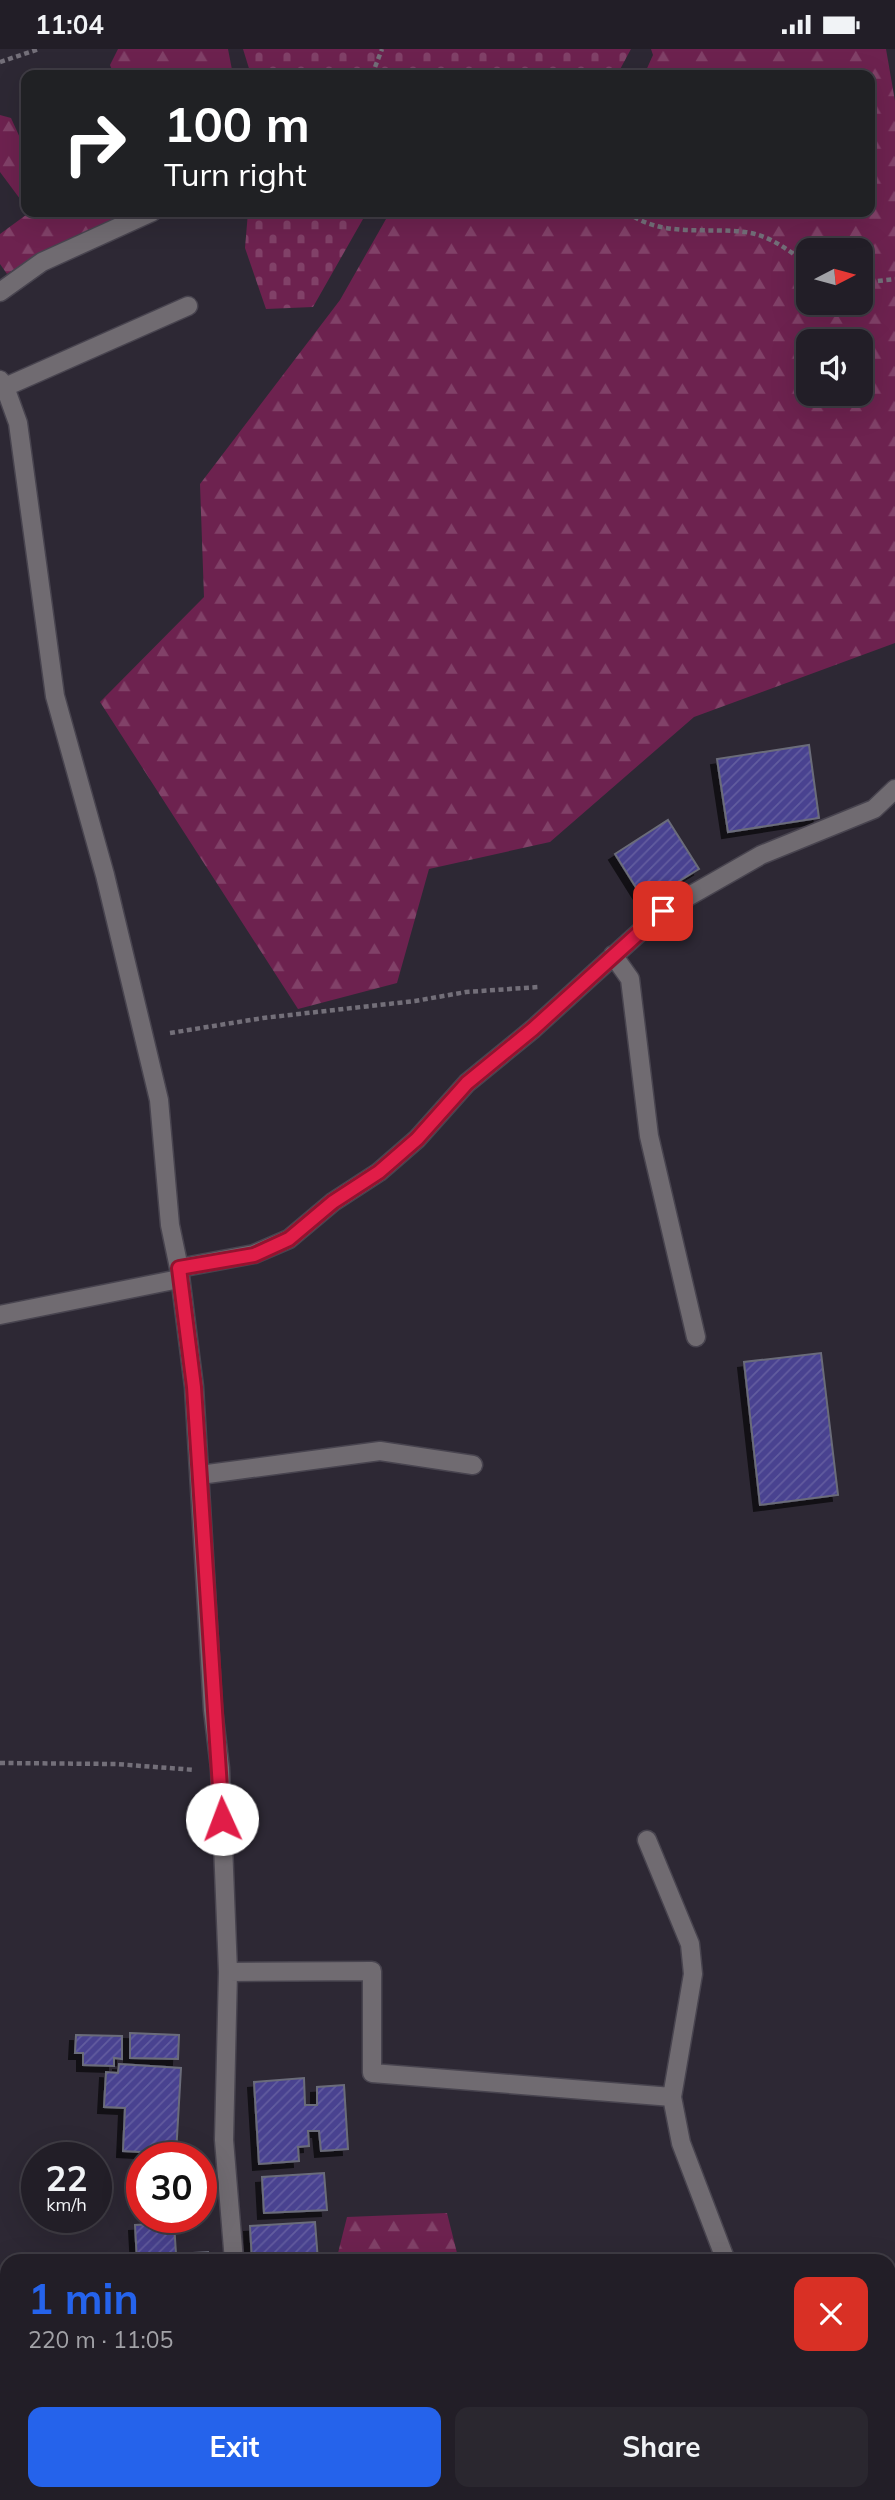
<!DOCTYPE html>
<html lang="en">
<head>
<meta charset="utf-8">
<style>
  :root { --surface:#221e27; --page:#2a272f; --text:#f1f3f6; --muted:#a2a2a7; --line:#3f3c44; --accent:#2563eb }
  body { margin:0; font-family:Mulish,sans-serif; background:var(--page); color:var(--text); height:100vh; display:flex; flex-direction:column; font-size:26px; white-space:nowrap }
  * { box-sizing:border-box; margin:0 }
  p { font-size:23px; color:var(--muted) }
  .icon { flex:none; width:38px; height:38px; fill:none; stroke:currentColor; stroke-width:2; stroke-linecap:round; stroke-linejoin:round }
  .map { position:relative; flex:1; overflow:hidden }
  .details { position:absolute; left:0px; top:2205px; width:896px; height:247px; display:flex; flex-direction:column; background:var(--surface); border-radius:21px 21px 0 0; box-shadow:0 7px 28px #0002,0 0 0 2px var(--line) }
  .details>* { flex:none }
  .hud { position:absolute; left:21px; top:21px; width:854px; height:147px; border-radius:14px; box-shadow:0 7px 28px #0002,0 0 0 2px var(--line); background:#202124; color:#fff; overflow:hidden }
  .needle { width:46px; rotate:84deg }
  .buttons { position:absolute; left:796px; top:189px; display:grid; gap:14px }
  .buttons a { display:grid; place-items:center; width:77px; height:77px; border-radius:14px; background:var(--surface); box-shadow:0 7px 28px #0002,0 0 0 2px var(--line); font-size:35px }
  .speed { position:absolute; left:21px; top:2093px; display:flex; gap:14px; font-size:35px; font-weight:700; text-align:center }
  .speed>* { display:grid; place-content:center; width:91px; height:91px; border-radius:50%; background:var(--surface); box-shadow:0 7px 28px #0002,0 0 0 2px var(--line); line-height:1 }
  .speed small { font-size:18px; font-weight:400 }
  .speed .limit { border:10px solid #d22; background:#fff; color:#111 }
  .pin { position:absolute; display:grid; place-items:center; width:60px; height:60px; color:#fff; margin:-30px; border-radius:14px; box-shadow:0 4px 10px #0006 }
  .me { position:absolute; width:77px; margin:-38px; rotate:358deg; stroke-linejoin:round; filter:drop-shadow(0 0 5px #0008) }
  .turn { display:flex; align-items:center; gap:24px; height:147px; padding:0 28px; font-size:32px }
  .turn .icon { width:91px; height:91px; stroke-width:2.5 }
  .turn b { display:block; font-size:49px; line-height:60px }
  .round { display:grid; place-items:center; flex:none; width:74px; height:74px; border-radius:14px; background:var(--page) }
  .head { display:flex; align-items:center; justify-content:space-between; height:119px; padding:0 28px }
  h1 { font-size:42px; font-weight:700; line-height:52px; color:var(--accent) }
  .button { display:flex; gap:14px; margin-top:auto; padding:14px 28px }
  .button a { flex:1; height:80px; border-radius:14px; background:var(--accent); color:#fff; font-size:28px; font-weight:700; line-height:80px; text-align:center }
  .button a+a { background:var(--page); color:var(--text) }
  .status { display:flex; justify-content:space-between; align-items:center; height:49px; padding:0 35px; background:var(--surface); direction:ltr }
  .status svg { height:19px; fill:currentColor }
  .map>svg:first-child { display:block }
</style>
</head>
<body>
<div class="status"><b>11:04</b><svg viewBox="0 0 49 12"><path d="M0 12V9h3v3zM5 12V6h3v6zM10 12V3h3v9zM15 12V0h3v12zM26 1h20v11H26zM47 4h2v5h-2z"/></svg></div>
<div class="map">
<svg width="895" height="2451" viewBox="0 0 895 2451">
  <defs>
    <pattern id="forest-firs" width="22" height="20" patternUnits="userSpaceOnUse" patternTransform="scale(1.75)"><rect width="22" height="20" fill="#6d224f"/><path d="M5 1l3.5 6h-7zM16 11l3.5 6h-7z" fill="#814168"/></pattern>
    <pattern id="cemetery-stones" width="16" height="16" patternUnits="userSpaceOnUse" patternTransform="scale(1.75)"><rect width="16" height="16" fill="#6d224f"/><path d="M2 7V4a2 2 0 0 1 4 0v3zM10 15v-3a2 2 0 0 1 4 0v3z" fill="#814168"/></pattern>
    <pattern id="building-hatch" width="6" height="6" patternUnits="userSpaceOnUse" patternTransform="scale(1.75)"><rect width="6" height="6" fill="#484290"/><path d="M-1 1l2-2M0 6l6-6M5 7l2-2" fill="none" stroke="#625c9f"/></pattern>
    <filter id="shadow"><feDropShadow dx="-6" dy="6" stdDeviation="0" flood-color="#0009"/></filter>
  </defs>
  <rect width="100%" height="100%" fill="#2d2834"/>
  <!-- forest -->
  <path fill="url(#forest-firs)" fill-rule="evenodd" d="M 118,0 L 228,0 L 233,26 L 114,26 L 110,16 Z
    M 651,0 L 886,0 L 895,52 L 895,594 L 694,668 L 550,793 L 429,820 L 397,934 L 298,960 L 100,653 L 204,548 L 200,435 L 340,251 L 390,163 L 870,163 L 870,26 L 644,26 L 653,6 ZM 861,201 L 861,254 L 808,254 L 808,201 ZM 861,292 L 861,345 L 808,345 L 808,292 Z
    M 0,66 L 11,69 L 26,102 L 26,158 L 0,123 Z
    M 30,163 L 133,163 L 43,202 L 7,225 L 0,215 L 0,185 Z
    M 447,2164 L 459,2212 L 336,2212 L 347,2168 Z
    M 7,2321 L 7,2445 L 149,2445 L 150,2451 L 0,2451 L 0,2323 Z
    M 306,2445 L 755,2445 L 751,2451 L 306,2451 Z"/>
  <!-- cemetery -->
  <path fill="url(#cemetery-stones)" d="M 243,0 L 631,0 L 617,26 L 251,26 Z
    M 248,163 L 367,163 L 313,258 L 266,260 L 245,199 Z"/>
  <!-- building -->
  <path fill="url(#building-hatch)" stroke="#6b6c7a" stroke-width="2" filter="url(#shadow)" d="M 809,696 L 819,769 L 728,783 L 717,710 Z
    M 668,771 L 699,820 L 645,853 L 615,805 Z
    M 821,1304 L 838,1446 L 760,1456 L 744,1313 Z
    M 130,1984 L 179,1986 L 178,2010 L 130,2009 Z
    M 76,1986 L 122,1987 L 122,2010 L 114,2009 L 114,2017 L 83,2016 L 83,2004 L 75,2004 Z
    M 119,2015 L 181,2019 L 176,2105 L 123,2102 L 125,2059 L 104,2058 L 106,2023 L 118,2024 Z
    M 304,2029 L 305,2056 L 317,2056 L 317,2038 L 344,2036 L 348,2100 L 321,2102 L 319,2082 L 308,2082 L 309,2097 L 298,2098 L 299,2112 L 259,2115 L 254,2033 Z
    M 324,2124 L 327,2161 L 264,2164 L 262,2128 Z
    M 315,2173 L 318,2212 L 252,2212 L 250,2177 Z
    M 174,2174 L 176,2205 L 208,2203 L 208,2212 L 137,2212 L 135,2176 Z
    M 225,2445 L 292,2445 L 292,2451 L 225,2451 Z"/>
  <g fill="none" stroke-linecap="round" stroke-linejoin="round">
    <!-- minor casing -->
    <g stroke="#48444f" stroke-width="21">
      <path id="minor" d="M 0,243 L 42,213 L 152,163
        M 0,331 L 5,338 L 18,374 L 55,647 L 105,826 L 159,1051 L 170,1176 L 179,1219 L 194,1338 L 213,1661 L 220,1719 L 228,1923 L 224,2091 L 234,2212
        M 5,338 L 188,257
        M 613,906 L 630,930 L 649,1087 L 696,1288
        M 179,1219 L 254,1205 L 289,1190 L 333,1153 L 379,1123 L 417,1090 L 467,1034 L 533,980 L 663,862 L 761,806 L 874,760 L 895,740
        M 0,1266 L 179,1230
        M 200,1426 L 380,1402 L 473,1416
        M 647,1791 L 690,1895 L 693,1925 L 672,2048 L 681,2094 L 726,2212
        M 228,1923 L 372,1922 L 372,2024 L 672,2048
        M 889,2263 L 895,2261
        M 188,2451 L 189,2445"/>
    </g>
    <!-- path -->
    <path stroke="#736f79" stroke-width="4.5" stroke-dasharray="5 3.5" stroke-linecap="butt" d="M 0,13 L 39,0
      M 372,26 L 382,0
      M 627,163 C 661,189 706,178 745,183 C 770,186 789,202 808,215
      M 861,234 L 895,230
      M 170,984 L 263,969 L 415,952 L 466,943 L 539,938
      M 0,1714 L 116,1715 L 195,1721"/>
    <!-- minor -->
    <use href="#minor" stroke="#706b71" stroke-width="18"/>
  </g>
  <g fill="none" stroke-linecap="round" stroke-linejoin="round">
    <!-- route casing -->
    <g stroke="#92132f" stroke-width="18">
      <path id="route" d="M 222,1770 L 194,1338 L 179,1219 L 254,1206 L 289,1190 L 333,1153 L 379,1123 L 417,1090 L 467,1034 L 533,980 L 663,862"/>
    </g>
    <!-- route -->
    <use href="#route" stroke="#e11d48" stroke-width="12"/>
  </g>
</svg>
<div class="buttons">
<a><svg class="needle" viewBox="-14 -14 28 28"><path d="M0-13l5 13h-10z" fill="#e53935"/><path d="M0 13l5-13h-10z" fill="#a2a2a7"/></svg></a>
<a><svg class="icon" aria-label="sound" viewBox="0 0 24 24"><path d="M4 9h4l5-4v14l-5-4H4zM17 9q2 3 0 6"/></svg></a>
</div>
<div class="speed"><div>22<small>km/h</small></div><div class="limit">30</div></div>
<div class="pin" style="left:663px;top:862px;background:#d93025"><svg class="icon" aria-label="arrive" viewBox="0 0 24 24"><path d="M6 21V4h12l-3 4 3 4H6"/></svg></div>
<svg class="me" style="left:222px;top:1770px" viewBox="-20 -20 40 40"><circle r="19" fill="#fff"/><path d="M0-13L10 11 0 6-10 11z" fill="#e11d48"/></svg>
<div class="hud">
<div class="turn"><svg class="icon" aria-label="right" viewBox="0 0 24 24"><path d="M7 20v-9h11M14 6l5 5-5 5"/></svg><div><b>100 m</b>Turn right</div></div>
</div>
<section class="details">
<div class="head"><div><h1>1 min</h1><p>220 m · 11:05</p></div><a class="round" style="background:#d93025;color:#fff"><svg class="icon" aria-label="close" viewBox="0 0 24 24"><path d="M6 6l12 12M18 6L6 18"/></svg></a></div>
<div class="button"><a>Exit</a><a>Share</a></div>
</section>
</div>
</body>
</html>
